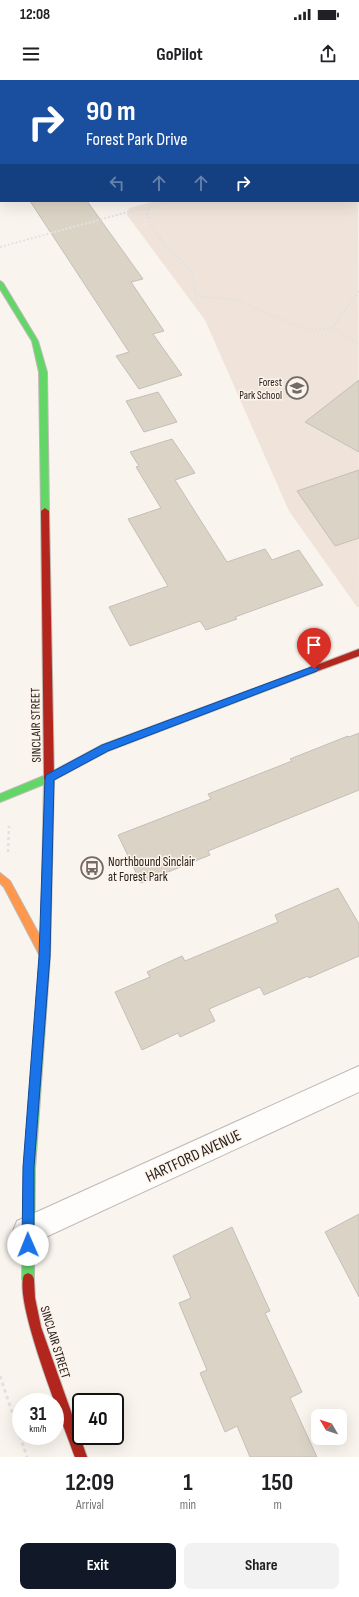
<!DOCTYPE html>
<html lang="en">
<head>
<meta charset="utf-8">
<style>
  :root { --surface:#fff; --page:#f2f2f2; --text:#202124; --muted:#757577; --accent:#111827 }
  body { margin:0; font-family:"Sofia Sans Condensed",sans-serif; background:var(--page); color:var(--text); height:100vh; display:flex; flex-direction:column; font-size:15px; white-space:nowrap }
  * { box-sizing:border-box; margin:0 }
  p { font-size:13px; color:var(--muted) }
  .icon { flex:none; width:22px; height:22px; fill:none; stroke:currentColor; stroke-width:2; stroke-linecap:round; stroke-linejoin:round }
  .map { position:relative; height:1377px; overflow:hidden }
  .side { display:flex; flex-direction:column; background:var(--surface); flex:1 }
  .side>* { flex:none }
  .hud { position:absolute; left:0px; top:0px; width:359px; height:122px; box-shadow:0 4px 16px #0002; background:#1a4fa0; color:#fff; overflow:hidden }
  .needle { width:26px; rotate:309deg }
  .tools { position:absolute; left:311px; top:1329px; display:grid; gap:8px }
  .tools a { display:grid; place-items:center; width:36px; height:36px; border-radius:8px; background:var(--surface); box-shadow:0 4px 16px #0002; font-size:20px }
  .speed { position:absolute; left:12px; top:1313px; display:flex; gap:8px; font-size:20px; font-weight:700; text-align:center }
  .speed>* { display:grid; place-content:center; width:52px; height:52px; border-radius:50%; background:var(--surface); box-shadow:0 4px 16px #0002; line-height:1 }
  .speed small { font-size:10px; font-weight:400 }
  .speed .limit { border:2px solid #111; border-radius:6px; background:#fff; color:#111 }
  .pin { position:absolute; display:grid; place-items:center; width:34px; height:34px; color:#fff; margin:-41px -17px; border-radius:50% 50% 50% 0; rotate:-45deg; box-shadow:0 0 4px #0007 }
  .pin .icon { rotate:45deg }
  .me { position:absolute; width:44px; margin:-22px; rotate:359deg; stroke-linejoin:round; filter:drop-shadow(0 0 3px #0008) }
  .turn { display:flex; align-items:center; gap:14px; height:84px; padding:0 20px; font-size:18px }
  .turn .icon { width:52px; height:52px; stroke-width:2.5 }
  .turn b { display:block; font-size:28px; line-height:34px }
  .lanes { display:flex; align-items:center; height:38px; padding:0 20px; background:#0003; justify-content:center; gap:20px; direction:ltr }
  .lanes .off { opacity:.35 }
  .eta { display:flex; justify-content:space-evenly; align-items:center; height:68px; text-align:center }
  .eta b { font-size:24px; font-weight:700; line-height:28px }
  .primary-button { display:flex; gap:8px; margin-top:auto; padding:8px 20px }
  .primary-button a { flex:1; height:46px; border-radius:8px; background:var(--accent); color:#fff; font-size:16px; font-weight:700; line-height:46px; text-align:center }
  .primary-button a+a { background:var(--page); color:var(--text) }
  .status { display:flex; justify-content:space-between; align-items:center; height:28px; padding:0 20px; background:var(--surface); direction:ltr }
  .status svg { height:11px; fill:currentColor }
  header { display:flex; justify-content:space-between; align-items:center; height:52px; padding:0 20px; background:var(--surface); font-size:18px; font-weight:700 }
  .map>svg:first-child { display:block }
</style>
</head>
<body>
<div class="status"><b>12:08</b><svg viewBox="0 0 49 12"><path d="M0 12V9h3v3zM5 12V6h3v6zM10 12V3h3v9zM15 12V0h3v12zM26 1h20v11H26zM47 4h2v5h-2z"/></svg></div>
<header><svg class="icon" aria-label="menu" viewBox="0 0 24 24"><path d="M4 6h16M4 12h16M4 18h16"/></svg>GoPilot<svg class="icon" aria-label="share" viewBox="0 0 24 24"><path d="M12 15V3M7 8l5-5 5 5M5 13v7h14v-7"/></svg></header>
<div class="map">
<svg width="359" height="1377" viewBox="0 0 359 1377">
  <rect width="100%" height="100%" fill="#faf4ee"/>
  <!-- built -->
  <path fill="#f0e4da" d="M 358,70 L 359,527 L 357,527 L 289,431 L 205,240 L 127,135 L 129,128 L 156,121 L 358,121 Z"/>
  <!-- building -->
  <path fill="#dbd4c6" stroke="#c2bfba" d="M 30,121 L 87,121 L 143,199 L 131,202 L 164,251 L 153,254 L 182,295 L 139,309 L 116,276 L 129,272 Z
    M 359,300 L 359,372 L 305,342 Z
    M 158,312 L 177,342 L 144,352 L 126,321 Z
    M 172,359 L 195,393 L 175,400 L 227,482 L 265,469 L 272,480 L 299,470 L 323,505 L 235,537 L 237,539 L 206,550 L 200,541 L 130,566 L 109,527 L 168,506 L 128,439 L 161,428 L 136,387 L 139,386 L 130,372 Z
    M 359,390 L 359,458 L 335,466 L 297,411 Z
    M 359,653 L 359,710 L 208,771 L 210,775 L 141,803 L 118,755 L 211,719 L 208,714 L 292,681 L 290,679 L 348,656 L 349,657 Z
    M 338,808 L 359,844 L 359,876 L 309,898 L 308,896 L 264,915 L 260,907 L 209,929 L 215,941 L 180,957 L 178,953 L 142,970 L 115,912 L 150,897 L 147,892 L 182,876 L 185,881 L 278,842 L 275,835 Z
    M 359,1134 L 359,1217 L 325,1152 Z
    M 232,1147 L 270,1231 L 265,1233 L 302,1312 L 290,1318 L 317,1377 L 250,1377 L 237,1346 L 225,1352 L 200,1293 L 207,1290 L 179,1223 L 191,1218 L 173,1176 Z"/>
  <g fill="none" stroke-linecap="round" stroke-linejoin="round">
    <!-- street casing -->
    <g stroke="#bebab6" stroke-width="2">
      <path id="street" d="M 150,0 L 164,0 L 165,1 L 151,1 Z
        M 0,73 L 1,73 L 1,81 L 0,81 Z
        M 359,986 L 359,1012 L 37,1161 L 27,1165 L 17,1161 L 13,1151 L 17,1141 Z"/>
    </g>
    <!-- fast casing -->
    <g stroke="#bebab6" stroke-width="2">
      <path id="fast" d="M 0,201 L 3,203 L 38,261 L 47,292 L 49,431 L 45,434 L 41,431 L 39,292 L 32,261 L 0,209 Z
        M 312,587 L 316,590 L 315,592 L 108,671 L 52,701 L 0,722 L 0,714 L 46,695 L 102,665 Z
        M 43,900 L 47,902 L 48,905 L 35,1089 L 34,1199 L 32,1203 L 28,1205 L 24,1203 L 22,1199 L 24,1089 L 38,905 L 39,902 Z"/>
    </g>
    <!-- slow casing -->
    <g stroke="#bebab6" stroke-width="2">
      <path id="slow" d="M 49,695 L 52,696 L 54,699 L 50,876 L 48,905 L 47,908 L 43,910 L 39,908 L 38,905 L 40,876 L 4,807 L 0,803 L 0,793 L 10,801 L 41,858 L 44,699 L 46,696 Z"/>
    </g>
    <!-- jam casing -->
    <g stroke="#bebab6" stroke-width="2">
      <path id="jam" d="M 45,428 L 49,431 L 54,699 L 52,702 L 49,703 L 46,702 L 44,699 L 41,431 Z
        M 359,569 L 359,576 L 312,593 L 308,590 L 309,588 Z
        M 28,1193 L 32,1195 L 34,1199 L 35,1218 L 41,1247 L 87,1377 L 75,1377 C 64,1345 13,1221 24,1195 Z"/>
    </g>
    <!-- path-far2 -->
    <path stroke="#e3e1e0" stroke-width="2" stroke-dasharray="2 2" stroke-linecap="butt" d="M 175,121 L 151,127 L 147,133 C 152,157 176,173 191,190 L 193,196 L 195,214 L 204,217 L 235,220 L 308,250 L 332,248 L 359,264
      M 0,167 L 128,132 L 150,128
      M 332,248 L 359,211"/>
    <!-- path-far1 -->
    <path stroke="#e3e1e0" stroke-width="2.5" stroke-dasharray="3 3" stroke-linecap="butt" d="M 8,772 L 9,746"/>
    <!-- path -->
    <path stroke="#e3e1e0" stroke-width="3" stroke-dasharray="3.5 3.5" stroke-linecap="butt" d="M 0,1296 L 27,1377"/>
    <!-- street -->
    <use href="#street" fill="#fefdfc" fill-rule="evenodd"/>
    <!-- fast -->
    <use href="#fast" fill="#63d668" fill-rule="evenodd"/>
    <!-- slow -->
    <use href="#slow" fill="#ff974d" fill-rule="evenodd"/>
    <!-- jam -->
    <use href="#jam" fill="#b3261e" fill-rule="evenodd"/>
  </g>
  <!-- route -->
  <path fill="#1a73e8" stroke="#114b97" d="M 314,586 L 319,589 L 317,591 L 108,671 L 54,700 L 50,876 L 34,1087 L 34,1165 L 32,1169 L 28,1170 L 24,1169 L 22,1165 L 23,1087 L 39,876 L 45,698 L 46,695 L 102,665 Z"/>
  <!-- icons -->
  <defs>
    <g id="school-ring" transform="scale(1.15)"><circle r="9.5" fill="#fef3ea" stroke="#706b67" stroke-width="1.5"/><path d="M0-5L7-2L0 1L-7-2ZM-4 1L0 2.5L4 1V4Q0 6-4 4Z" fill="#706b67"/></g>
    <g id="bus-ring" transform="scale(1.15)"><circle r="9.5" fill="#fef3ea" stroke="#706b67" stroke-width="1.5"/><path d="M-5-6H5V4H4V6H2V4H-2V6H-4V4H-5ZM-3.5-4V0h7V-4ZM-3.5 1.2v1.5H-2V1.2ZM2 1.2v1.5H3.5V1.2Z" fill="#706b67"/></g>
  </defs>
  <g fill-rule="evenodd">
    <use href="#school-ring" x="297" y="308"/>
    <use href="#bus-ring" x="92" y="788"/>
  </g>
  <g text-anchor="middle" stroke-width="3" stroke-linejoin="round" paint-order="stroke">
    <!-- far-poi labels -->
    <g font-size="11" fill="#25211e" stroke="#fef3ea" text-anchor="end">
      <text x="282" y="306">Forest<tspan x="282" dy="13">Park School</tspan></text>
    </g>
    <!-- street labels -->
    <g font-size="13" fill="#25211e" stroke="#fef3ea">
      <text transform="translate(35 645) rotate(-91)" y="5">SINCLAIR STREET</text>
      <text transform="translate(56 1262) rotate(73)" y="5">SINCLAIR STREET</text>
    </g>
    <!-- poi labels -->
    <g font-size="13" fill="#25211e" stroke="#fef3ea" text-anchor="start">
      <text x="108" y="786">Northbound Sinclair<tspan x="108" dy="15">at Forest Park</tspan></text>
    </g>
    <!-- near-street labels -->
    <g font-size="16" fill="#25211e" stroke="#fef3ea">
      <text transform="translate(193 1075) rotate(-25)" y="6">HARTFORD AVENUE</text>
    </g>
  </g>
</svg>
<div class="tools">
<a><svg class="needle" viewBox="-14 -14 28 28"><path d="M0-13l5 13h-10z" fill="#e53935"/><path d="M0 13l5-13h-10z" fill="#757577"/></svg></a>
</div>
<div class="speed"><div>31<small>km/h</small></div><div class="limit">40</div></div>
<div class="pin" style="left:314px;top:589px;background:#d93025"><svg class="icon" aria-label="arrive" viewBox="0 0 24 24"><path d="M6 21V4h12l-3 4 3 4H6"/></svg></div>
<svg class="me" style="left:28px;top:1165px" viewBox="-20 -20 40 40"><circle r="19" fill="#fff"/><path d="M0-13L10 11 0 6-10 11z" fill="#1a73e8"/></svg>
<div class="hud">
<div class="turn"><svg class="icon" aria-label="right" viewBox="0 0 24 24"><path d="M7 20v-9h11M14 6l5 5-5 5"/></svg><div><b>90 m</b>Forest Park Drive</div></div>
<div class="lanes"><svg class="icon off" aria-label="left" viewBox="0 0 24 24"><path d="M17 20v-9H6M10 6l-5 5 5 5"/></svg><svg class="icon off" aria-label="ahead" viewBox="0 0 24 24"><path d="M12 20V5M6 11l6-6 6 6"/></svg><svg class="icon off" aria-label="ahead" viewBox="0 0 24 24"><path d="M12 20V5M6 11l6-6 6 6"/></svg><svg class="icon" aria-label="right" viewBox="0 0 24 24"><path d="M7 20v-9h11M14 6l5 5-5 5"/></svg></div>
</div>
</div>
<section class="side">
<div class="eta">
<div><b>12:09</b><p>Arrival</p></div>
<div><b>1</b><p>min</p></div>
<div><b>150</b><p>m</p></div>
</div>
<div class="primary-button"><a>Exit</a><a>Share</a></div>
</section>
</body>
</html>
